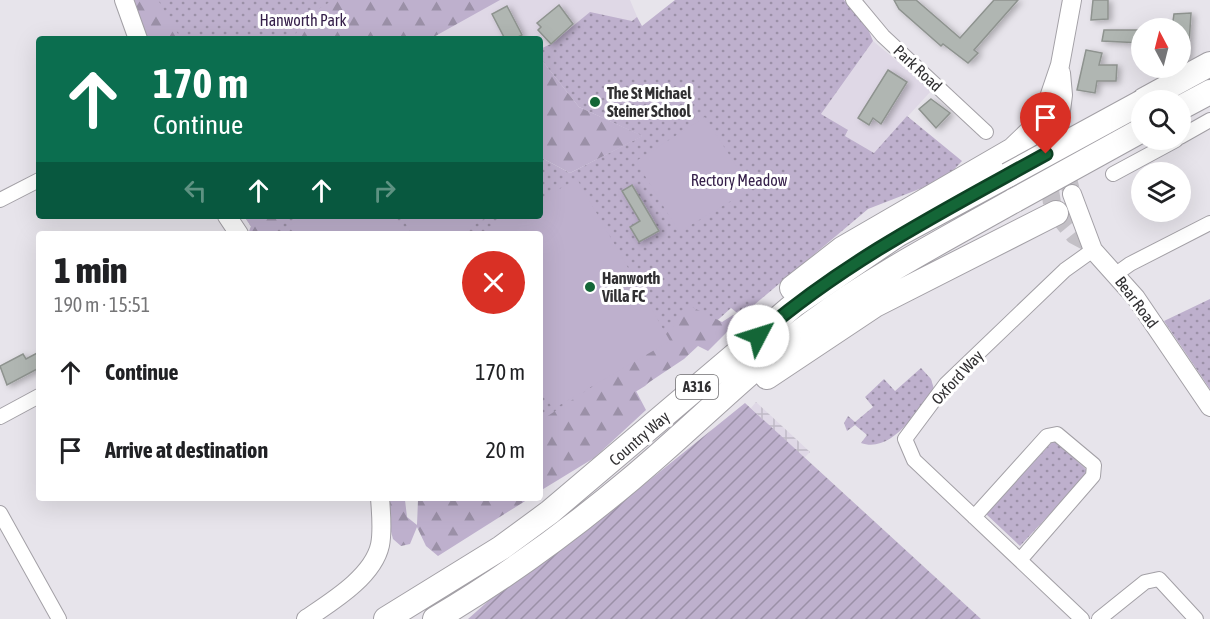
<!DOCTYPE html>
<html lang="en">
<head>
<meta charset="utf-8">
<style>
  :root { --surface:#fff; --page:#f2f2f2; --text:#202124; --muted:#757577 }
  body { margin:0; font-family:"Asap Condensed",sans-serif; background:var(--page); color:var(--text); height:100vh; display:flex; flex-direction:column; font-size:22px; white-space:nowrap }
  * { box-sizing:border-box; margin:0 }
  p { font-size:20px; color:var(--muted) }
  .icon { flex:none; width:33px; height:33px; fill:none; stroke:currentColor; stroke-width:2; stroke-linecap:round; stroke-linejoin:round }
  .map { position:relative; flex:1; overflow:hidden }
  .sheet { position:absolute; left:36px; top:231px; width:507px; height:270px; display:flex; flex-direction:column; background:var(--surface); border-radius:6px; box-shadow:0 6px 24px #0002 }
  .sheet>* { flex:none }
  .guide { position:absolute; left:36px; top:36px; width:507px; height:183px; border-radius:6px; box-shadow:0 6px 24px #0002; background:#0b6e4f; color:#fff; overflow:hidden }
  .needle { width:39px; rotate:353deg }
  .buttons { position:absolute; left:1131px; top:18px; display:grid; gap:12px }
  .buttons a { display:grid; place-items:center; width:60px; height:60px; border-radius:50%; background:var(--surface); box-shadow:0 6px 24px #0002; font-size:30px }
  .pin { position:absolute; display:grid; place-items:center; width:51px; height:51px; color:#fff; margin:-62px -26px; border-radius:50% 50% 50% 0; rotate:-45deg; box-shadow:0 0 6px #0007 }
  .pin .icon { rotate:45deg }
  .me { position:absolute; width:66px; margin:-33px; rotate:50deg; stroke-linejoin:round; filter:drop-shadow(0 0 4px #0008) }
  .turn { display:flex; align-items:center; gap:21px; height:126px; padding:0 18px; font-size:27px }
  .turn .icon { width:78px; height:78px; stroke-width:2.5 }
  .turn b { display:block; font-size:42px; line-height:51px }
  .lanes { display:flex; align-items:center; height:57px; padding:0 18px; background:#0003; justify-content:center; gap:30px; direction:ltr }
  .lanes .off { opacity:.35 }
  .round { display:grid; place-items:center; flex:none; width:63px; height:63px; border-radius:32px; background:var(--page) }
  .overview { display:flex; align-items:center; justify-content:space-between; height:102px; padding:0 18px }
  h1 { font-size:36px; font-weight:800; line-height:45px }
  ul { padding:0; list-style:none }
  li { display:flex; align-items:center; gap:18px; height:78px; padding:0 18px }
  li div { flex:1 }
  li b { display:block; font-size:22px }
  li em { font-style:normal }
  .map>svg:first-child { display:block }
</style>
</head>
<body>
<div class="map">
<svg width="1210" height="619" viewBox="0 0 1210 619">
  <defs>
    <pattern id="industrial-grid" width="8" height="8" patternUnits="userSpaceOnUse" patternTransform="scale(1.5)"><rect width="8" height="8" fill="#dfd8e6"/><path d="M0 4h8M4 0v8" fill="none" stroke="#c0bac6"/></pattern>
    <pattern id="grass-dots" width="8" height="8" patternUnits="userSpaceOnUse" patternTransform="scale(1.5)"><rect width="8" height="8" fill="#beb0cd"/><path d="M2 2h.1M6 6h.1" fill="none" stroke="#9b90a7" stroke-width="1.8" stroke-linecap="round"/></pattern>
    <pattern id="forest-firs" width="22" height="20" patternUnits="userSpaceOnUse" patternTransform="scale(1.5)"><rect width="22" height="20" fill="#beb0cd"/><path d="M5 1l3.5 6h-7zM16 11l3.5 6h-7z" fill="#9b90a7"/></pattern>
    <pattern id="garden-furrows" width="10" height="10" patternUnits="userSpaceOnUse" patternTransform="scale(1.5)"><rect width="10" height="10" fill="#beb0cd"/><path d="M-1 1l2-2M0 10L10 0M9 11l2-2" fill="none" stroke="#9b90a7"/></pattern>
    <filter id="shadow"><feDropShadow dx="3.5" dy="2" stdDeviation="3" flood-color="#0004"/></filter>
  </defs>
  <rect width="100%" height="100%" fill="#e7e4eb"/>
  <!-- built -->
  <path fill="#dfd8e6" d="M 474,0 L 630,0 L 641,26 L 540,157 L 540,39 L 422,39 Z
    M 873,41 L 932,90 L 874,153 L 845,136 L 848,131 L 821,114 Z"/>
  <!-- industrial -->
  <path fill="url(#industrial-grid)" d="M 756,402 L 810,452 L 803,459 L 751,408 Z"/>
  <!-- grass -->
  <path fill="url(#grass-dots)" d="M 132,0 L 474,0 L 422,39 L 149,39 Z
    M 675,0 L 844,0 L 868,29 L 873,41 L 821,114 L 848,130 L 845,136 L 874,153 L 907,116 L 962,161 L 945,179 L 868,209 L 741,316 L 731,308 L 645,386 L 540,450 L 540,234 L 256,234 L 244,216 L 540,216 L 540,157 L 570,173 L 642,136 L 579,107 L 540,58 L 540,49 L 551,44 L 590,12 L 632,21 L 637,17 L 642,26 Z
    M 1210,299 L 1210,389 L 1164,321 Z
    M 921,368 L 931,379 L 934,389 C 918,410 892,454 861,443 L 867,435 L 855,425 L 847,431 L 844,423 L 848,416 L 855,422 L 873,407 L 865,397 L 884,379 L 895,391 Z
    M 1054,440 L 1089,472 L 1020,546 L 986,514 Z"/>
  <!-- forest -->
  <path fill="url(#forest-firs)" d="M 129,0 L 158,0 L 181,39 L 144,39 Z
    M 333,0 L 500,0 L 430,39 L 294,39 L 301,20 Z
    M 540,58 L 579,107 L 643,136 L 570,173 L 540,157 Z
    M 244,216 L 288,216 L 275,228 L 278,234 L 248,234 L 251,226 Z
    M 692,307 L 722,322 L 733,315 L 739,320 L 708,351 L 698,346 L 684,359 L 636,391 L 646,410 L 594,458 L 540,491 L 540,421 L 653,347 Z
    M 382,498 L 407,498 L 405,500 L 407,517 L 417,525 L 418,500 L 422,498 L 530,498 L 438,556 L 426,546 L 417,527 L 410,544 L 401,546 L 393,539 Z"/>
  <!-- garden -->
  <path fill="url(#garden-furrows)" d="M 745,403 L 981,619 L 468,619 L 504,587 L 600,520 Z"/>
  <!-- pitch -->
  <path fill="#beb0cd" d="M 705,117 L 751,189 L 679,232 L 636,161 Z
    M 577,179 L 670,341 L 553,409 L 540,387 L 540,234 L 479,234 L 511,216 L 540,216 L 540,200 Z
    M 306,216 L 395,216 L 406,234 L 294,234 L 289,226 Z
    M 401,216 L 489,216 L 459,234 L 412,234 Z"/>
  <!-- building -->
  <path fill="#b0b6b2" stroke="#8e938f" stroke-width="1.5" filter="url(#shadow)" d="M 894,0 L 916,0 L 960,38 L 994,0 L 1018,0 L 974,50 L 978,53 L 968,63 L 943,44 L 941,46 L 899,9 Z
    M 1093,0 L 1108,0 L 1108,19 L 1091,20 Z
    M 559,5 L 573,24 L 551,44 L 538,30 L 541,27 L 537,23 Z
    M 507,6 L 522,35 L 514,39 L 505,39 L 492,14 Z
    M 1191,13 L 1188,60 L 1180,60 L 1180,28 L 1172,28 L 1174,14 Z
    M 1104,30 L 1142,30 L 1142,43 L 1102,41 Z
    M 1086,50 L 1102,53 L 1099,65 L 1117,65 L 1116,81 L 1097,81 L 1095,93 L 1077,90 Z
    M 888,70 L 907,82 L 881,124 L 873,118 L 869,125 L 858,118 Z
    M 931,99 L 950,113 L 936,128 L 919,109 Z
    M 632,185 L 659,231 L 639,242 L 630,227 L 640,221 L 622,191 Z
    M 39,352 L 39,368 L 7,385 L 0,366 L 23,354 L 26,359 Z"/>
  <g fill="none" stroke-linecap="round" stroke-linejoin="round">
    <!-- secondary-tunnel -->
    <path stroke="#c3c0c6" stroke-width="18" stroke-dasharray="18 9" stroke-linecap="butt" d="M 1060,118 L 1063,161 L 1072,194
      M 1041,133 L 1052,203
      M 1056,213 L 1074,235 L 1089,243"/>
    <!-- street casing -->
    <g stroke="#a3a0a6" stroke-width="16">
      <path id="street" d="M 853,0 L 883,36 L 986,132
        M 1180,137 L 1210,120
        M 1113,174 L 1176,140
        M 0,200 L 39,180
        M 1116,274 L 1130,264 L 1210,223
        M 0,417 L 39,396
        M 0,513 L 59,619
        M 974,517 L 1047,436 L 1057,434 L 1094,465 L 1093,476 L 1020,560
        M 1082,619 L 914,460 L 905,439 L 946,384 L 1065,270 L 1093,250
        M 1099,619 L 1145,582 L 1159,579 L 1196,619"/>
    </g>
    <!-- secondary casing -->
    <g stroke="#a3a0a6" stroke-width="20">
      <path id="secondary" d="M 124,0 L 138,39
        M 1060,118 L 1063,95 L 1061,73
        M 1041,133 L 1040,124 L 1060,65 L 1072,0
        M 1072,194 L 1093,250 L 1136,298 L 1210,407
        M 227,216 L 239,234
        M 306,619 C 331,602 373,577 380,545 C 383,530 381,513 380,498"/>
    </g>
    <!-- highway casing -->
    <g stroke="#a3a0a6" stroke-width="26">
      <path id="highway" d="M 1144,100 L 1210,64
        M 1180,108 L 1210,92
        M 792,288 L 842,249 L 1013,150 L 1040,124
        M 767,377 L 875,305 L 1056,213
        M 386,619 L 501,548 L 550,512 L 794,305 L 897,235 L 1008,175
        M 435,619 C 505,578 569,531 631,479 C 692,428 748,370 813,322 C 876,275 946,239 1015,200"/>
    </g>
    <!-- street -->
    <use href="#street" stroke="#fff" stroke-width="14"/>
    <!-- secondary -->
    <use href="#secondary" stroke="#fff" stroke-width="18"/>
    <!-- highway -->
    <use href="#highway" stroke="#fff" stroke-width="24"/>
    <!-- highway-bridge casing -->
    <g stroke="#a3a0a6" stroke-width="26" stroke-linecap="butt">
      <path id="highway-bridge" d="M 1008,175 L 1142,102
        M 1015,200 L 1142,130"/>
    </g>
    <!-- highway-bridge -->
    <use href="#highway-bridge" stroke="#fff" stroke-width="24"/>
  </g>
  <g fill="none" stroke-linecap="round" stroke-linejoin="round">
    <!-- route casing -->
    <g stroke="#0d4224" stroke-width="15">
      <path id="route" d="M 758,336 C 846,260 945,210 1046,154"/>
    </g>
    <!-- route -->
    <use href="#route" stroke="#146637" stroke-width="10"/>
  </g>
  <!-- markers -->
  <g fill="#146637" stroke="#fff" stroke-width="2">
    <circle cx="595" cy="102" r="6"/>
    <circle cx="590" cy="287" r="6"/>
  </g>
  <g text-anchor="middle" stroke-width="6" stroke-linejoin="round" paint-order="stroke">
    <!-- shield labels -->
    <rect fill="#fff" stroke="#6f6e70" stroke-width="1.5" x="676" y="375" width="42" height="24" rx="4.5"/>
    <g font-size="15" font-weight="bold" fill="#313032">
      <text x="697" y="392">A316</text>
    </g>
    <!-- park labels -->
    <g font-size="16" fill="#36204a" stroke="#fff">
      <text x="303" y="26">Hanworth Park</text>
      <text x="739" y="186">Rectory Meadow</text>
    </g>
    <!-- street labels -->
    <g font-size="16" fill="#313032" stroke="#fff">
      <text transform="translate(918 68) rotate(43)" y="6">Park Road</text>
      <text transform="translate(1137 302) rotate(53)" y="6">Bear Road</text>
      <text transform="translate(957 377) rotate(-47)" y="6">Oxford Way</text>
      <text transform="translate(639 438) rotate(-41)" y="6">Country Way</text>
    </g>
    <!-- poi labels -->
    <g font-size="16" font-weight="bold" fill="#313032" stroke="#fff" text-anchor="start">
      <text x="607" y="99">The St Michael<tspan x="607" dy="18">Steiner School</tspan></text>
      <text x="602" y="284">Hanworth<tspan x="602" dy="18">Villa FC</tspan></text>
    </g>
  </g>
</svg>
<div class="buttons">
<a><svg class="needle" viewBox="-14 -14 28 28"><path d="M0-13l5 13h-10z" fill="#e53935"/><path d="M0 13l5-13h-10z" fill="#757577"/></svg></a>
<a><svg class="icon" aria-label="search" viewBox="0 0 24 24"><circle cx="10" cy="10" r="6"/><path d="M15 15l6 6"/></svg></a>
<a><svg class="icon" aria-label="layers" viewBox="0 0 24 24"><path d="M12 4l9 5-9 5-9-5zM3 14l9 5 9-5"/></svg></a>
</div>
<div class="pin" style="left:1046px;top:154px;background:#d93025"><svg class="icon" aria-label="arrive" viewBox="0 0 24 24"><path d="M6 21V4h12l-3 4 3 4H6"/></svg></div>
<svg class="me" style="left:758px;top:336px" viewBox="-20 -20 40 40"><circle r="19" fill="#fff"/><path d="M0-13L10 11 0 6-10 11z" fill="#146637"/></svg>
<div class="guide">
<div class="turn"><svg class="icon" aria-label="ahead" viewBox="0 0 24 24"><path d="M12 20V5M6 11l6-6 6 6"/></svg><div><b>170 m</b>Continue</div></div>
<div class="lanes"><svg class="icon off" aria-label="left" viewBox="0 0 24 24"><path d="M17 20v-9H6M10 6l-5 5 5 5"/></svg><svg class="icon" aria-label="ahead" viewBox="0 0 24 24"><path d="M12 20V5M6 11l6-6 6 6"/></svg><svg class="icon" aria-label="ahead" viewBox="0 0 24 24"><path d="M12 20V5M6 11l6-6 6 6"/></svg><svg class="icon off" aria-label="right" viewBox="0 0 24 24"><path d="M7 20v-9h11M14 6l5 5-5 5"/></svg></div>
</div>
<section class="sheet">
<div class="overview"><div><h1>1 min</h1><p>190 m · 15:51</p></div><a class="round" style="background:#d93025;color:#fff"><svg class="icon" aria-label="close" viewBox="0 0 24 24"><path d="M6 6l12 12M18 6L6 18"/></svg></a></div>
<ul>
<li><svg class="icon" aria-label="ahead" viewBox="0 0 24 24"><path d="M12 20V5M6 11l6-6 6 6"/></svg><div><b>Continue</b></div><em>170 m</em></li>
<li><svg class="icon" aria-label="arrive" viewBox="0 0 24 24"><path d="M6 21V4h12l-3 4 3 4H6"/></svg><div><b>Arrive at destination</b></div><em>20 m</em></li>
</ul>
</section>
</div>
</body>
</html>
